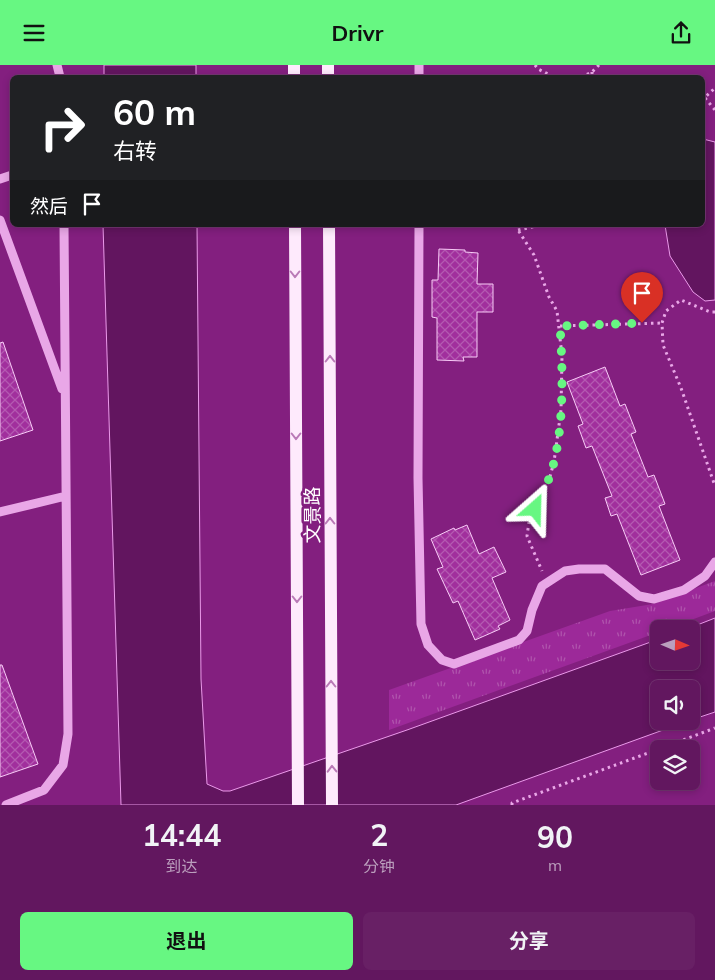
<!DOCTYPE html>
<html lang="zh">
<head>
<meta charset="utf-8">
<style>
  :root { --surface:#62175f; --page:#682065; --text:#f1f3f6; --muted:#bb9fbd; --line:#763674; --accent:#67f782 }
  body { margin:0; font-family:Mulish,"Noto Sans SC",sans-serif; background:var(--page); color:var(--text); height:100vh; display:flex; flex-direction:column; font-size:19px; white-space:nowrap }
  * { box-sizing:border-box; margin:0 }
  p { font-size:16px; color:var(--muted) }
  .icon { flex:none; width:28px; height:28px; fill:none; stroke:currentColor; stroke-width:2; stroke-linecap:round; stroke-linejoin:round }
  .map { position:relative; height:740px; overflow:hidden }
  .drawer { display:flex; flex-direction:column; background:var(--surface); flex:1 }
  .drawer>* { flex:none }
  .guide { position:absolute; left:10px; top:10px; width:695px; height:152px; border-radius:8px; box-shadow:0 2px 8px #0003,0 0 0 1px var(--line); background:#202124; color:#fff; overflow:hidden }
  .needle { width:32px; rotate:92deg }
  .tools { position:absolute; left:650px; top:555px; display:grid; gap:10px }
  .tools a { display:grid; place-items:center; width:50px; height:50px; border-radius:8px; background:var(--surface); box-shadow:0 2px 8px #0003,0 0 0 1px var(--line); font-size:25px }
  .pin { position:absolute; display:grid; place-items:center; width:42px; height:42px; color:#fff; margin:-51px -21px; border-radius:50% 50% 50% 0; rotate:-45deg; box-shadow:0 0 5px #0007 }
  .pin .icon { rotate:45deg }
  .me { position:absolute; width:55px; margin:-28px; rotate:25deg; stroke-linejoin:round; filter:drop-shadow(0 0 4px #0008) }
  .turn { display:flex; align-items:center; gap:18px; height:105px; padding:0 20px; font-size:22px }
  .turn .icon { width:65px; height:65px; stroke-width:2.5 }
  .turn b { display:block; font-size:35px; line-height:42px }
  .then { display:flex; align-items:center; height:48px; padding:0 20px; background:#0003; gap:10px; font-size:19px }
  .eta { display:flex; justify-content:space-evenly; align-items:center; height:85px; text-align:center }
  .eta b { font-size:30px; font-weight:700; line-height:35px }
  .button { display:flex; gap:10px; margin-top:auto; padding:10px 20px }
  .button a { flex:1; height:58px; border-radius:8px; background:var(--accent); color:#111; font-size:20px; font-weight:700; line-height:58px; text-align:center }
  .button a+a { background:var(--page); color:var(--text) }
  header { display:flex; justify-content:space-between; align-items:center; height:65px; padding:0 20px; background:var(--accent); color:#111; font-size:22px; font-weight:700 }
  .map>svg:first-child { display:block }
</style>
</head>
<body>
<header><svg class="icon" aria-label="menu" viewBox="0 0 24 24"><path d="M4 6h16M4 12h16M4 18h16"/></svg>Drivr<svg class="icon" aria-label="share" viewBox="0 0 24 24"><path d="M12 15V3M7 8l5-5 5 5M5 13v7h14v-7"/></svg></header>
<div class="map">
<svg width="715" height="740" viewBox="0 0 715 740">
  <defs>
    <pattern id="grass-tufts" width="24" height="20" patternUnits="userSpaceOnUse" patternTransform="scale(1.25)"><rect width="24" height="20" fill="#9c2999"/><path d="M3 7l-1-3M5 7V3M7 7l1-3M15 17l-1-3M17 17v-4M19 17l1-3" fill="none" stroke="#b054ad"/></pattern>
    <pattern id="building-cross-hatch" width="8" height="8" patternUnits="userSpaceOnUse" patternTransform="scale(1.25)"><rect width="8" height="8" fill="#a12f9d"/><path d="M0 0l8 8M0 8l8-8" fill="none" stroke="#b459b1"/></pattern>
  </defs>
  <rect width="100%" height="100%" fill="#831f7f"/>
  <!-- grass -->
  <path fill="url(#grass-tufts)" d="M 715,516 L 715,546 L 667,564 L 659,564 L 659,567 L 389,665 L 389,625 L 610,546 L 653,539 Z"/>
  <!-- water -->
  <path fill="#62155f" stroke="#eb9aea" d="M 104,0 L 196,0 L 196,12 L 104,12 Z
    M 703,74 L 715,77 L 715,235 L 705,236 L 693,227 L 670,191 L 665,160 L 702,160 Z
    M 103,160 L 197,160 L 201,614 L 207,719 L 223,726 L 230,726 L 407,665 L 659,574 L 659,596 L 691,596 L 691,564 L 687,564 L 715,553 L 715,647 L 691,655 L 691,624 L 659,624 L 659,656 L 688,656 L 456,740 L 121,740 Z"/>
  <!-- building -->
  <path fill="url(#building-cross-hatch)" stroke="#f7cbf6" d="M 439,184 L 465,185 L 465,187 L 478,188 L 477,219 L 493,219 L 493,247 L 477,247 L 477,292 L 463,292 L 464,296 L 437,295 L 437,253 L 432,252 L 432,215 L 438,215 Z
    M 3,277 L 33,365 L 0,376 L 0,278 Z
    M 605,302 L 620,341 L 625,339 L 636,367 L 631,369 L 648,412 L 654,410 L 665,439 L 659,441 L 680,495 L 641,510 L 617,449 L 611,451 L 605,433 L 612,431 L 592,381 L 586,383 L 578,361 L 583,359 L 567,317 Z
    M 467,460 L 479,489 L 494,482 L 506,507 L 492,513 L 510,555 L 498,561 L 500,564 L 475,575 L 458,536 L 453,538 L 437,504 L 443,502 L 431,474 L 454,463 L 455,465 Z
    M 0,600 L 2,600 L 38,699 L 0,712 Z"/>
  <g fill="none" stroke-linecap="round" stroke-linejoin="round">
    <!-- path -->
    <path stroke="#e9a7e7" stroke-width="3" stroke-dasharray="2.5 4" stroke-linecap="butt" d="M 535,0 L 538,4 L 554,12
      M 592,7 L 592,12
      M 581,12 L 592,7 L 599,0
      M 705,33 L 715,45
      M 702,35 L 715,23
      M 517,160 L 518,165 L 534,190 L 549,232 L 557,246 L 562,291 L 561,345 L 554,397 L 549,415 L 529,457 L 527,471 L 542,506
      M 518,165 L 542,160
      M 715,247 L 710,247 L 681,235 L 666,246 L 662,258 L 663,280 L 681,323 L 715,421
      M 560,261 L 662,258
      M 659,684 L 715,663
      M 512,740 L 512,738 L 659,684"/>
    <!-- minor -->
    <path stroke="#e9a7e7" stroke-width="9" d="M 57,0 L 60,12
      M 419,12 L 419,0
      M 0,114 L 12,110
      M 0,155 L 62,324
      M 419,160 L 418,413 L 421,559 L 428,580 L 442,595 L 454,599 L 519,575 L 527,566 L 532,545 L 542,521 L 565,506 L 579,504 L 605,504 L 639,531 L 654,534 L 684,525 L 705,511 L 715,497
      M 0,447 L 66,431
      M 6,740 L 44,725 L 63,700 L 68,669 L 64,160"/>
    <!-- major -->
    <path stroke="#feeafc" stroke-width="12" d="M 294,0 L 294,12
      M 328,0 L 328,12
      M 295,160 L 298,740
      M 329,160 L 332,740"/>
  </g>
  <!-- one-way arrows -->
  <defs><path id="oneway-chevron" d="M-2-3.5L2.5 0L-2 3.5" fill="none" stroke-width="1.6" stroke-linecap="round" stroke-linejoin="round" transform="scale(1.25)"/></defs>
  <g stroke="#ba7ab7">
    <use href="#oneway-chevron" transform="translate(295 209) rotate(90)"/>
    <use href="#oneway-chevron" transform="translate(330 294) rotate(-90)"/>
    <use href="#oneway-chevron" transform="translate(296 371) rotate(90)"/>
    <use href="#oneway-chevron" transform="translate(330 456) rotate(-90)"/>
    <use href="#oneway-chevron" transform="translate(297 534) rotate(90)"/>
    <use href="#oneway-chevron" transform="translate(331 619) rotate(-90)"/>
    <use href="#oneway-chevron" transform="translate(332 704) rotate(-91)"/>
  </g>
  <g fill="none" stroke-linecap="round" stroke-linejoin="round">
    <!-- route -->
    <path stroke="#67f782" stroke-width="9" stroke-dasharray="0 16.2" d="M 535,444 C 539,434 545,425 548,416 C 565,373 563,307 560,261 L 642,258"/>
  </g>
  <g text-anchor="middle" stroke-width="5" stroke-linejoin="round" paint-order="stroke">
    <!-- street labels -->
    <g font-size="19" fill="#fff" stroke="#831f7f">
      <text transform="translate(312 450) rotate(-90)" y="7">文景路</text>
    </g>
  </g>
</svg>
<div class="tools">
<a><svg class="needle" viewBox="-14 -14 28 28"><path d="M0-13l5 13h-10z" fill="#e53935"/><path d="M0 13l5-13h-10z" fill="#bb9fbd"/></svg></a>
<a><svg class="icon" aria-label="sound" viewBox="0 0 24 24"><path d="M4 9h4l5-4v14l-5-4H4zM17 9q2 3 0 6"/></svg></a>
<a><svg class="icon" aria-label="layers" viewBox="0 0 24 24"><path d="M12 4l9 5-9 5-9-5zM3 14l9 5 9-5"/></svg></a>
</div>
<div class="pin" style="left:642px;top:258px;background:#d93025"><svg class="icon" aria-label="arrive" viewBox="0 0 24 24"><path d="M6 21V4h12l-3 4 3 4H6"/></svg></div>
<svg class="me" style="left:535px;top:444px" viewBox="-20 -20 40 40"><path d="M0-17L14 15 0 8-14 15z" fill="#67f782" stroke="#fff" stroke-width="4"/></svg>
<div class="guide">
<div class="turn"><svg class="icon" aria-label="right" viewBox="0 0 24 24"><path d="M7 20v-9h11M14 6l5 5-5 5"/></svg><div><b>60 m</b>右转</div></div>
<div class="then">然后<svg class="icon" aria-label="arrive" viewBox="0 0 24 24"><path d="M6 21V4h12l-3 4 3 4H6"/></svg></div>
</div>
</div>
<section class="drawer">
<div class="eta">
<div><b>14:44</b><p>到达</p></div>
<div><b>2</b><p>分钟</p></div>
<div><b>90</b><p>m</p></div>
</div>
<div class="button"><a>退出</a><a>分享</a></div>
</section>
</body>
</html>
